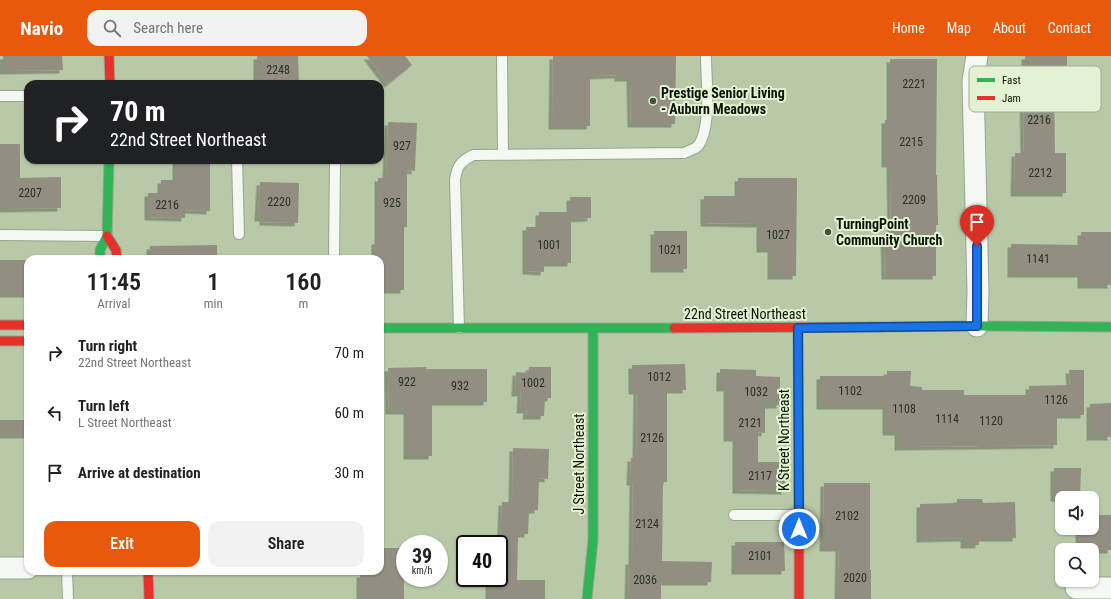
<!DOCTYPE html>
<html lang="en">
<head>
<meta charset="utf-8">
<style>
  :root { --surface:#fff; --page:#f2f2f2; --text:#202124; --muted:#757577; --accent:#ea580c }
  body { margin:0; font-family:"Roboto Condensed",sans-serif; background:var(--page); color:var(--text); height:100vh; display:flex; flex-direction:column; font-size:15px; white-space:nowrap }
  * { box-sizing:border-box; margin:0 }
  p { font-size:13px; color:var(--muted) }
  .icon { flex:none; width:22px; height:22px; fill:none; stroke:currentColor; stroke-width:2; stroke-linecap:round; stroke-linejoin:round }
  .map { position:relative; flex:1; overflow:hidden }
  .side { position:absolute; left:24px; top:199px; width:360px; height:320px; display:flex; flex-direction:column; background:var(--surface); border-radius:12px; box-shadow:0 1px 3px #0004 }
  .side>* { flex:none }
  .guide { position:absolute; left:24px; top:24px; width:360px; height:84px; border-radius:12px; box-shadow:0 1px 3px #0004; background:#202124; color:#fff; overflow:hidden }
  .tools { position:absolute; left:1055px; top:435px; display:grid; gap:8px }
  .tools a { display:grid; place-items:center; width:44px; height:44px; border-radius:8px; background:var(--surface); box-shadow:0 1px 3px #0004; font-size:20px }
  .speed { position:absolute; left:396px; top:479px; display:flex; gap:8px; font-size:20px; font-weight:700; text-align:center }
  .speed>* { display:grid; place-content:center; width:52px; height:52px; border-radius:50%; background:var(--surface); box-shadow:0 1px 3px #0004; line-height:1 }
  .speed small { font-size:10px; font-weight:400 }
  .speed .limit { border:2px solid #111; border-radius:6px; background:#fff; color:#111 }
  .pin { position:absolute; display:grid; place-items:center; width:34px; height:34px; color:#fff; margin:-41px -17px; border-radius:50% 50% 50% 0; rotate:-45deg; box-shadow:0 0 4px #0007 }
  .pin .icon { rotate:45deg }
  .me { position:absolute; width:44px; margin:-22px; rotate:0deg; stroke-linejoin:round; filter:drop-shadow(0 0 3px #0008) }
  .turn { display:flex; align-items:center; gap:14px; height:84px; padding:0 20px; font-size:18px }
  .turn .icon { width:52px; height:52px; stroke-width:2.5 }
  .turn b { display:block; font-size:28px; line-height:34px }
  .eta { display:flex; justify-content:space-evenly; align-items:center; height:68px; text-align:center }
  .eta b { font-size:24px; font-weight:600; line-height:28px }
  .action { display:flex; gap:8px; margin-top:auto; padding:8px 20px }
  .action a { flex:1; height:46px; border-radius:12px; background:var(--accent); color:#fff; font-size:16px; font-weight:600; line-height:46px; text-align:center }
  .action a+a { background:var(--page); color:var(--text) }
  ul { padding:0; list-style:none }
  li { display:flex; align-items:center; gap:12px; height:60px; padding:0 20px }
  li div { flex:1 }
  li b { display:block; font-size:15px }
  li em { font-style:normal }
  header { display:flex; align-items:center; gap:24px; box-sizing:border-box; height:56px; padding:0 20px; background:var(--accent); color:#fff }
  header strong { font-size:19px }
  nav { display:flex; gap:22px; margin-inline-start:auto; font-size:14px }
  .search { width:280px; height:36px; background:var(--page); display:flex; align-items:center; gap:10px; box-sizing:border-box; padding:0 14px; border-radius:12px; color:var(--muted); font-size:15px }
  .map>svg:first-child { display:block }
</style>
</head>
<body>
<header>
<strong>Navio</strong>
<div class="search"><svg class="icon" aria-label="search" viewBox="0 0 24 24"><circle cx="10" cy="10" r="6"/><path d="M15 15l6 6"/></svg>Search here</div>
<nav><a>Home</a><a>Map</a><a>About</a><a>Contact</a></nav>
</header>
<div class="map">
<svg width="1111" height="543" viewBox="0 0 1111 543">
  <defs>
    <filter id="shadow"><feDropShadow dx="-3.5" dy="3.5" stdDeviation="0" flood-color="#0004"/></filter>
  </defs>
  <rect width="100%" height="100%" fill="#b8c9a8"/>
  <!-- building -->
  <path fill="#938e82" filter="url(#shadow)" d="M 3,0 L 62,0 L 63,14 L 3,15 Z
    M 257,0 L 298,0 L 299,28 L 257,28 Z
    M 367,0 L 405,0 L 412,9 L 388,28 Z
    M 553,0 L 676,0 L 675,68 L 631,68 L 630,22 L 618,22 L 618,19 L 590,20 L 590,70 L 552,70 Z
    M 1025,0 L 1067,0 L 1067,31 L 1054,32 L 1055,97 L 1066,97 L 1066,137 L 1014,137 L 1015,97 L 1024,97 L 1023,39 L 1025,39 Z
    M 890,3 L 937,3 L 936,119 L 937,119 L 938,169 L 936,169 L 936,220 L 885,220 L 884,177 L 891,177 L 890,108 L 885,108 L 885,64 L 890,64 Z
    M 388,66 L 417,67 L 415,115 L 407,114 L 407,171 L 404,171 L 404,234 L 380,234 L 380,203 L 375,203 L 375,185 L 378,185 L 378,122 L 386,122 Z
    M 0,88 L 20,88 L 20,122 L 61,121 L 61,152 L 0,153 Z
    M 176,104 L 210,104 L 210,155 L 185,154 L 185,162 L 148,161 L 148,137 L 161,137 L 161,124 L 176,124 Z
    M 738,122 L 797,122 L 796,220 L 771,220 L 771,193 L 760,193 L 760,168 L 704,167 L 704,140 L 738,140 Z
    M 260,126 L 299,127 L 298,167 L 263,166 L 263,162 L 258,162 Z
    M 570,141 L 591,141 L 591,162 L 571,163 L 571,207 L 544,207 L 544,216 L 526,215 L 526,171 L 539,171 L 539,156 L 570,156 Z
    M 654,175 L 687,175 L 687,213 L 654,213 Z
    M 1081,176 L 1111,176 L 1111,229 L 1081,229 L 1081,218 L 1011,218 L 1011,188 L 1081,189 Z
    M 217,189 L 217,203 L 150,203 L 150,190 Z
    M 0,204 L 28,204 L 28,238 L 0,238 Z
    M 685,308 L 686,334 L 667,334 L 667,426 L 663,426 L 662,505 L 712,506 L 711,526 L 661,526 L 661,543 L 628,543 L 629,505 L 632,505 L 633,426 L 630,426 L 631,402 L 636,402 L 637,335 L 632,335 L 632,309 Z
    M 426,311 L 426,313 L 487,313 L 487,346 L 432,346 L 432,400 L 407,400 L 407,355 L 389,355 L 388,312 Z
    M 529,311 L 551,311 L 551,342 L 545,342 L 544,360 L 526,360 L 527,354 L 520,354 L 521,337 L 515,337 L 516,316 L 528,317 Z
    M 720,313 L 756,314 L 756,320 L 780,321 L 780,349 L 765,349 L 765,377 L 758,376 L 758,406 L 785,406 L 785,435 L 736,434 L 736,382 L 727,382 L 727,332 L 720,332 Z
    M 1069,314 L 1084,314 L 1084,359 L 1057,359 L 1057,389 L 898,391 L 898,376 L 886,376 L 886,350 L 820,350 L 820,320 L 887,320 L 887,315 L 911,315 L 910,330 L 922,331 L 922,334 L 964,334 L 964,339 L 1029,339 L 1029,330 L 1070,329 Z
    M 1111,347 L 1111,381 L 1090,381 L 1090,348 Z
    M 0,364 L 28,364 L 28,379 L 0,379 Z
    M 513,392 L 549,393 L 548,423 L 539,422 L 538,454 L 529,454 L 528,478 L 518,478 L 517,524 L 545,524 L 545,543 L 489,543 L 489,522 L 499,522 L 502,446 L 512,446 Z
    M 1054,412 L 1081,412 L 1080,442 L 1054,442 Z
    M 824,427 L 870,427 L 870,514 L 871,514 L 871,543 L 838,543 L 839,492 L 823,492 Z
    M 957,443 L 982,443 L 983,447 L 1015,446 L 1016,482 L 979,482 L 979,489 L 964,489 L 964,482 L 920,483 L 920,448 L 957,447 Z
    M 1092,459 L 1111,459 L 1111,494 L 1079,494 L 1079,472 L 1092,472 Z
    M 735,486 L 784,486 L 785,515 L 735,515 Z
    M 380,492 L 404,492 L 404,543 L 360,543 L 360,518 L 374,518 L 374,515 L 380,515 Z"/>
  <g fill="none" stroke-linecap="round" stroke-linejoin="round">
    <!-- lane casing -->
    <g stroke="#98a58b" stroke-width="12">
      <path id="lane" d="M 502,0 L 503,98
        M 0,40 L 28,40
        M 237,104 L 239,178
        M 0,179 L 107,180
        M 334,203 L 335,104
        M 459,272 L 455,124 C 457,110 460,106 473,99 L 684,97 C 688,95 695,93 698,90 C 712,71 706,23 706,0
        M 734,459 L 799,459
        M 67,515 L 68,543"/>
    </g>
    <!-- street casing -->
    <g stroke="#98a58b" stroke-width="23">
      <path id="street" d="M 977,0 L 973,25 L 978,235 L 977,270
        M 0,512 L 28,512
        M 1076,532 L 1111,532"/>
    </g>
    <!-- fast casing -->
    <g stroke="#98a58b" stroke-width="11">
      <path id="fast" d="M 100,203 L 100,194 L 107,180 L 109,104
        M 870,271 L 977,270 L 1111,271
        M 380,272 L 674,272
        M 798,272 L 799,458
        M 587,543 L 593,484 L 593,272"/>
    </g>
    <!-- jam casing -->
    <g stroke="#98a58b" stroke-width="11">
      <path id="jam" d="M 109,0 L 110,28
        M 107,180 L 116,194 L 117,203
        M 0,269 L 28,269
        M 674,272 L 870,271
        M 0,285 L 28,285
        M 799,458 L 799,543
        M 148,515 L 149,543"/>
    </g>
    <!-- lane -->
    <use href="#lane" stroke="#f4f7f2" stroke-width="10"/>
    <!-- street -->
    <use href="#street" stroke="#f4f7f2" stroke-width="21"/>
    <!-- fast -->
    <use href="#fast" stroke="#30b455" stroke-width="9"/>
    <!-- jam -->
    <use href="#jam" stroke="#e5322d" stroke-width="9"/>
  </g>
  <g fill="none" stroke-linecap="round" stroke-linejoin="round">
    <!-- route casing -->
    <g stroke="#114b97" stroke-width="10">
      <path id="route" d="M 799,473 L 798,272 L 977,270 L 977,190"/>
    </g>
    <!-- route -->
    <use href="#route" stroke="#1a73e8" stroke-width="7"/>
  </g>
  <!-- markers -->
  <g fill="#46533b" stroke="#e2f2d3" stroke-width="1.5">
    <circle cx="653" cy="45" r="4"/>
    <circle cx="828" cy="176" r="4"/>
  </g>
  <g text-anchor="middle" stroke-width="4" stroke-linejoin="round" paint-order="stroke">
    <!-- number labels -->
    <g font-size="12" fill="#2c3221">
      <text x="278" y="18">2248</text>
      <text x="914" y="32">2221</text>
      <text x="1039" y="68">2216</text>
      <text x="911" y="90">2215</text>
      <text x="402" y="94">927</text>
      <text x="1040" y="121">2212</text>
      <text x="30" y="141">2207</text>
      <text x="914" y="148">2209</text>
      <text x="279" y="150">2220</text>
      <text x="392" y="151">925</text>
      <text x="167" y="153">2216</text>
      <text x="778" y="183">1027</text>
      <text x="549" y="193">1001</text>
      <text x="670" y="198">1021</text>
      <text x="1038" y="207">1141</text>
      <text x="659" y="325">1012</text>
      <text x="407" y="330">922</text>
      <text x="533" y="331">1002</text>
      <text x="460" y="334">932</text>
      <text x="850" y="339">1102</text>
      <text x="756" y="340">1032</text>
      <text x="1056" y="348">1126</text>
      <text x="904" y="357">1108</text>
      <text x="947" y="367">1114</text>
      <text x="991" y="369">1120</text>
      <text x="750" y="371">2121</text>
      <text x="652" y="386">2126</text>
      <text x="760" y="424">2117</text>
      <text x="847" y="464">2102</text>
      <text x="647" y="472">2124</text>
      <text x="760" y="504">2101</text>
      <text x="855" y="526">2020</text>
      <text x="645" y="528">2036</text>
    </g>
    <!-- poi labels -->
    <g font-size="14" font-weight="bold" fill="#091301" stroke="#e2f2d3" text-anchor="start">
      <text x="661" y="42">Prestige Senior Living<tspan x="661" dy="16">- Auburn Meadows</tspan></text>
      <text x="836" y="173">TurningPoint<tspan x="836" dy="16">Community Church</tspan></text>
    </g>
    <!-- street labels -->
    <g font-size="14" fill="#091301" stroke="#e2f2d3">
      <text x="745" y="263">22nd Street Northeast</text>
      <text transform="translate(784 384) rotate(-90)" y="5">K Street Northeast</text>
      <text transform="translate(579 408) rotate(-90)" y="5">J Street Northeast</text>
    </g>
  </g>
  <!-- legend -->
  <rect x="969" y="10" width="132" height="46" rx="6" fill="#e2f2d3" stroke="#a1af94" stroke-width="1"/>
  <rect x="977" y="22" width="18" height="4" fill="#30b455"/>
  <rect x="977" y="40" width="18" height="4" fill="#e5322d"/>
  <g font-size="11" fill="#091301">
    <text x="1002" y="28">Fast</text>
    <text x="1002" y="46">Jam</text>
  </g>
</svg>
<div class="tools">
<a><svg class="icon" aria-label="sound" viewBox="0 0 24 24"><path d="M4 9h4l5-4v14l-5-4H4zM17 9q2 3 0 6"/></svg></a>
<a><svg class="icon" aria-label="search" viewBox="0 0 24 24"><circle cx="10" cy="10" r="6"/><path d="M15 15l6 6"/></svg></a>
</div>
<div class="speed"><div>39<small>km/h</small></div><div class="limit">40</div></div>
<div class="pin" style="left:977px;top:190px;background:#d93025"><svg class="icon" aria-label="arrive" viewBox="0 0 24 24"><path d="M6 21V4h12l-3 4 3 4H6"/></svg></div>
<svg class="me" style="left:799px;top:473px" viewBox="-20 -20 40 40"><circle r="17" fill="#1a73e8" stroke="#fff" stroke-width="3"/><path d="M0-11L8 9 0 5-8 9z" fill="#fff"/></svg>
<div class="guide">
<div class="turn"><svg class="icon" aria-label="right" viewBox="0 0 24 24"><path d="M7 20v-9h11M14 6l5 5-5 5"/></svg><div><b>70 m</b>22nd Street Northeast</div></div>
</div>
<section class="side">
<div class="eta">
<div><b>11:45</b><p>Arrival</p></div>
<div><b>1</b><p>min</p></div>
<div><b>160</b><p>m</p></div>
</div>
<ul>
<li><svg class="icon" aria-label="right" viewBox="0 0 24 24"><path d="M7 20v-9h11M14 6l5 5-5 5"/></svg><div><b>Turn right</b><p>22nd Street Northeast</p></div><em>70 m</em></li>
<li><svg class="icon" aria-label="left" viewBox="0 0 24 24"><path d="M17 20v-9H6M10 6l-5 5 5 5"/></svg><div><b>Turn left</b><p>L Street Northeast</p></div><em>60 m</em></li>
<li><svg class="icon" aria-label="arrive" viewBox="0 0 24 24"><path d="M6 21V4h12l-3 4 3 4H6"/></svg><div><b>Arrive at destination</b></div><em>30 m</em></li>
</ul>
<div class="action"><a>Exit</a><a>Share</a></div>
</section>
</div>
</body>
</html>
